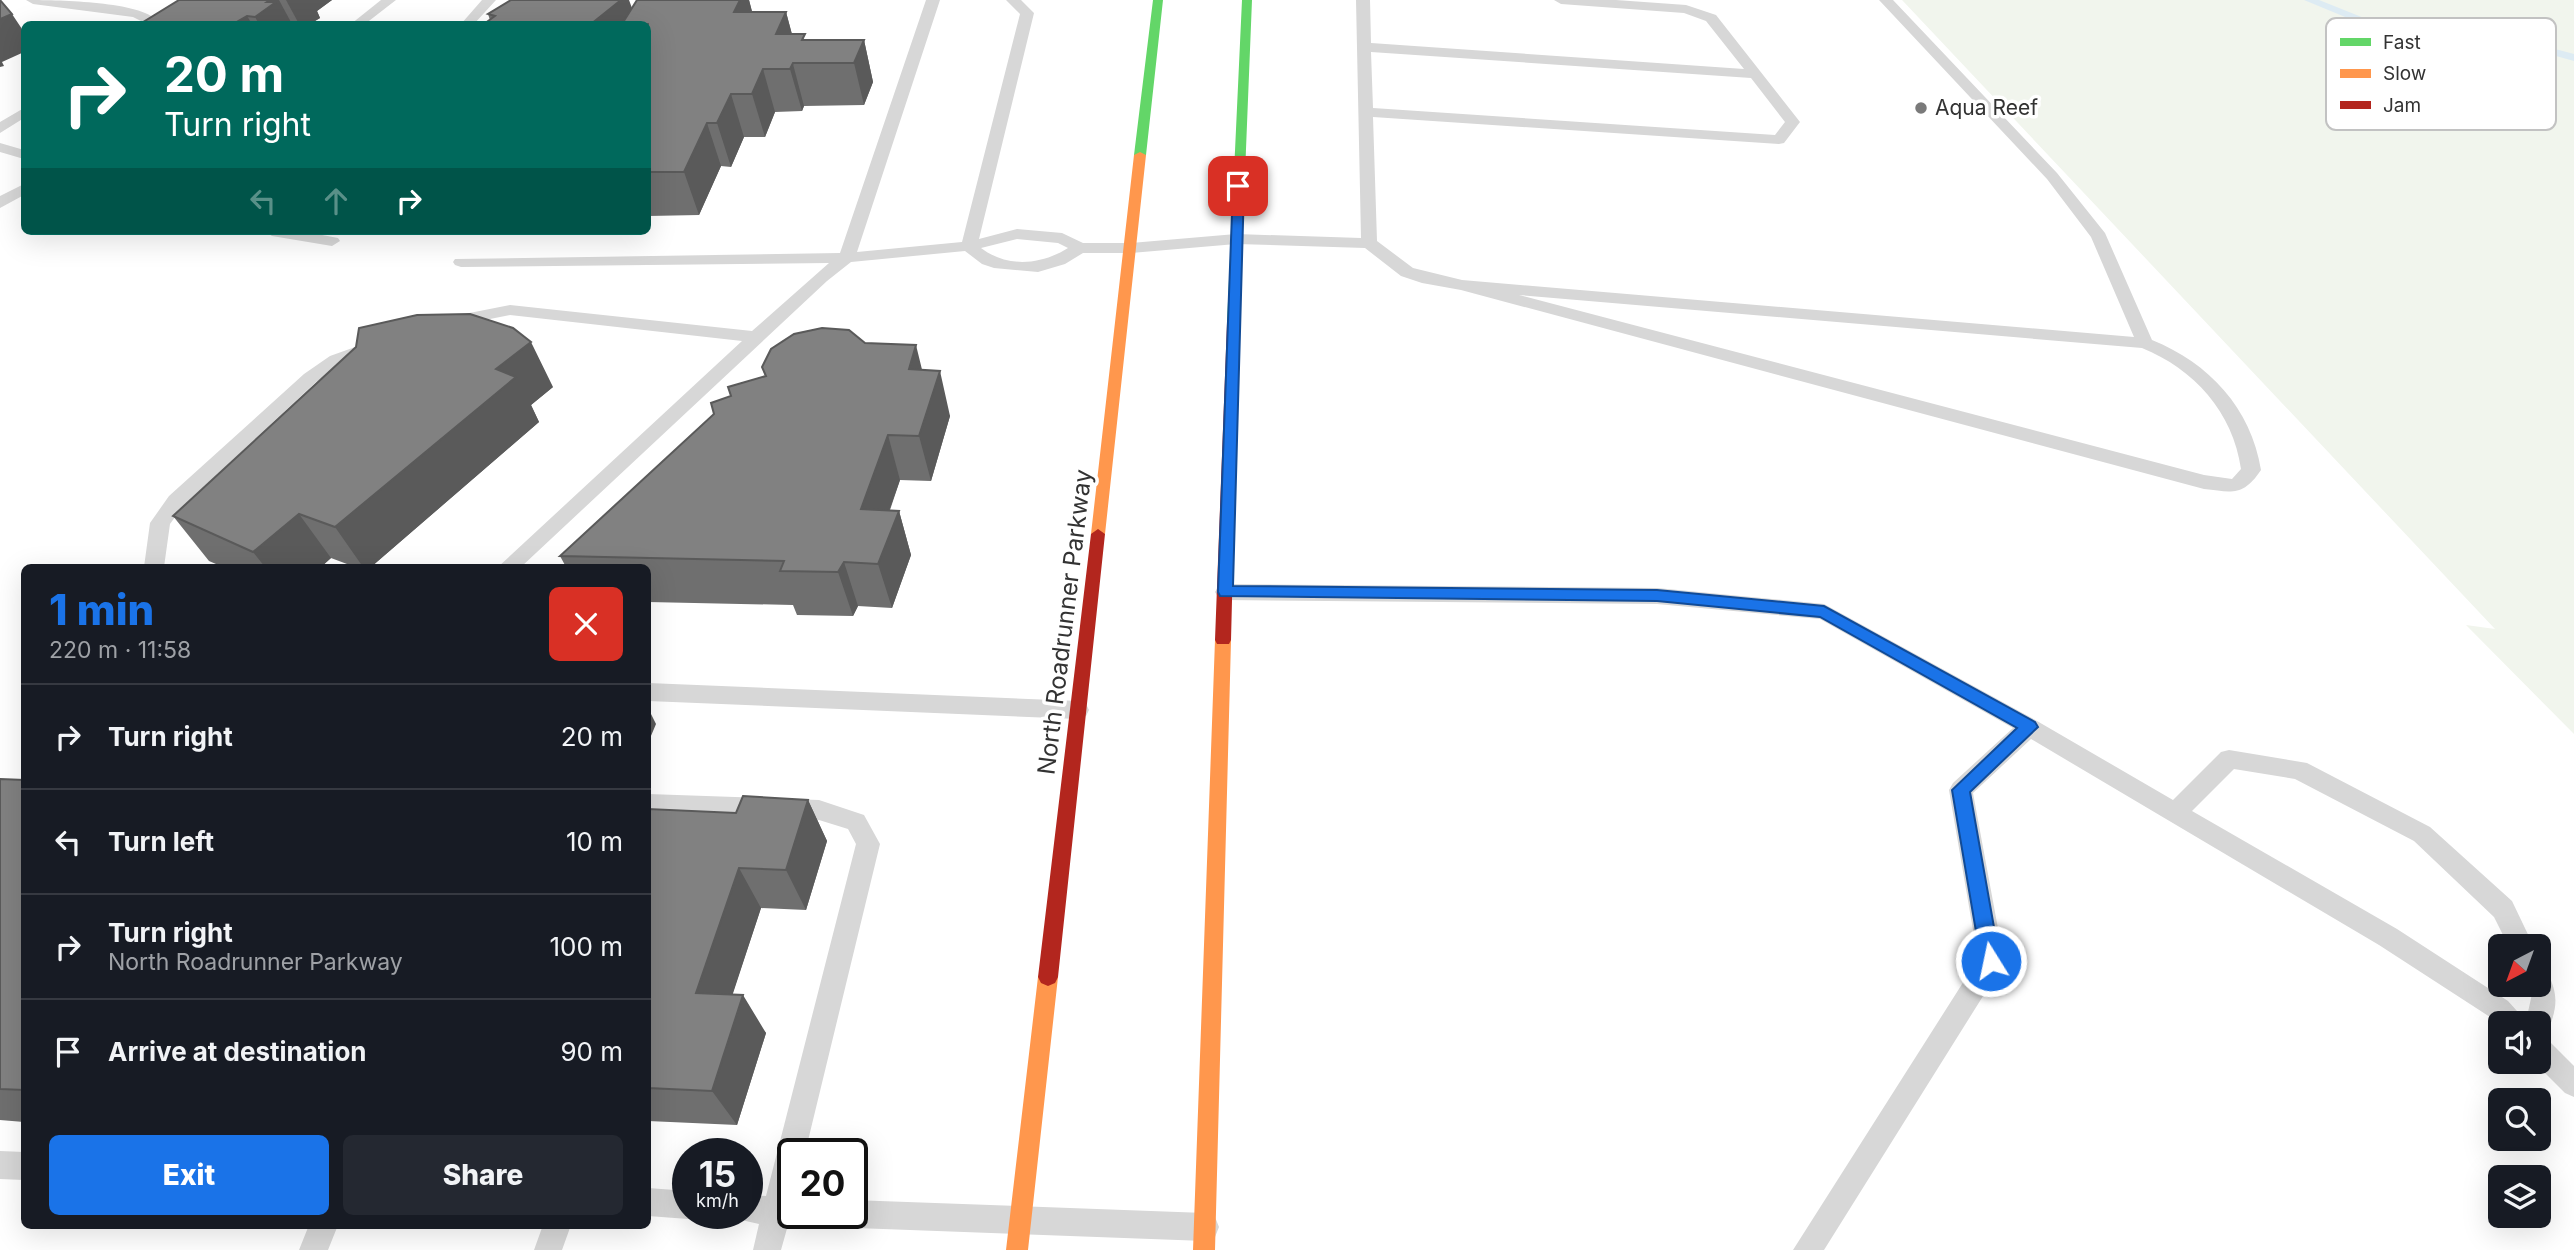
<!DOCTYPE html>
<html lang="en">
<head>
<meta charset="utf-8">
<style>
  :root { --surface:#171b24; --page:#242831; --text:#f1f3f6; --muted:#9ea1a6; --line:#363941; --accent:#1a73e8 }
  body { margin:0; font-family:Inter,sans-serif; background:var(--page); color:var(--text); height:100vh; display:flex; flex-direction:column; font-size:26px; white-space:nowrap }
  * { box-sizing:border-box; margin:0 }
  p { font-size:23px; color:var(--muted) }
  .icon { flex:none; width:38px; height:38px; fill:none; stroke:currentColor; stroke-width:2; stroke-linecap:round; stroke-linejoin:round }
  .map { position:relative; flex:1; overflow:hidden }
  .side { position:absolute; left:21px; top:564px; width:630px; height:665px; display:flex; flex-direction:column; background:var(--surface); border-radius:10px; box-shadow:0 7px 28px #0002 }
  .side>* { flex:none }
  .guide { position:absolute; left:21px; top:21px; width:630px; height:214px; border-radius:10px; box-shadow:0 7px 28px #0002; background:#00695c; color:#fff; overflow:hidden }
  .needle { width:46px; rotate:221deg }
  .controls { position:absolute; left:2488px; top:934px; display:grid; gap:14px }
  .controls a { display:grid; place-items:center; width:63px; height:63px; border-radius:10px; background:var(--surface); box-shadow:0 7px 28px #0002; font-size:35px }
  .speed { position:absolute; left:672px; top:1138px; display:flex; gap:14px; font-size:35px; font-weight:700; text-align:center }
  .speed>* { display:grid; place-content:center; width:91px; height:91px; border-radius:50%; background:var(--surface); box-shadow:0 7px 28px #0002; line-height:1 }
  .speed small { font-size:18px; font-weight:400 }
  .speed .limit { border:4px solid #111; border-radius:10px; background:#fff; color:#111 }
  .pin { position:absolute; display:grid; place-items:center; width:60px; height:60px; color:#fff; margin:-30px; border-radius:14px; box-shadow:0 4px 10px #0006 }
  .me { position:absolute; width:77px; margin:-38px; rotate:350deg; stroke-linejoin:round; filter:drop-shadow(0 0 5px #0008) }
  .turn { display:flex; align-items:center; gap:24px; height:147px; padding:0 28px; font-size:32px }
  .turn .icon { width:91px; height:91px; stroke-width:2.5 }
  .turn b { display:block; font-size:49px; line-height:60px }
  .lanes { display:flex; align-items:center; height:66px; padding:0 28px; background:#0003; justify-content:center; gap:35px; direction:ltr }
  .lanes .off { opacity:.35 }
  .round { display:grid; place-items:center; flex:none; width:74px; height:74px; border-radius:10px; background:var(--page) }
  .headline { display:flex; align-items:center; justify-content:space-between; height:119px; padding:0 28px }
  h1 { font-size:42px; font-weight:800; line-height:52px; color:var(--accent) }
  .button { display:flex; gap:14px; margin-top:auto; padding:14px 28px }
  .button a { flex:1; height:80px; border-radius:10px; background:var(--accent); color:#fff; font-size:28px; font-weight:800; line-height:80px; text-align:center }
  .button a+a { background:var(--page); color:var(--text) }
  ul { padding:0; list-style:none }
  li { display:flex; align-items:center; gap:21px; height:105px; padding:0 28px; border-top:2px solid var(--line) }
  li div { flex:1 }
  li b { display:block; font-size:26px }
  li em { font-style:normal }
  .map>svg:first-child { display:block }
</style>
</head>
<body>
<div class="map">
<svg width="2574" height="1250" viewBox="0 0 2574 1250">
  <rect width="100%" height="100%" fill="#fff"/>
  <!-- green -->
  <path fill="#f1f5ed" d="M 1902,0 L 2574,0 L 2574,734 L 2466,625 L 2495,629 Z"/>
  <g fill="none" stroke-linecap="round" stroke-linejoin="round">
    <!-- stream -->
    <path fill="#ddebf3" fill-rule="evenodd" d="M 2304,0 L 2319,0 L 2369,20 L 2441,32 L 2495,33 L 2574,54 L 2574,61 L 2495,39 L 2441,38 L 2367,26 Z"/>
    <!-- lane -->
    <path fill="#d7d7d7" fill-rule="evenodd" d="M 26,0 C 54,0 136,1 155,19 L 153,24 L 141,24 L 141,21 L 133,17 L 33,4 Z
      M 381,0 L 396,0 L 365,24 L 351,24 Z
      M 482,0 L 496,0 L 474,24 L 461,24 Z
      M 926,0 L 940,0 L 857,252 L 962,242 L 1020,14 L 1006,0 L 1021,0 L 1034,13 L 979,239 L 1017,229 L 1062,233 L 1083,243 L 1131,243 L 1236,234 L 1361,238 L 1356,0 L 1370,0 L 1371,43 L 1744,69 L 1706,21 L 1684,13 L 1561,4 L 1554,0 L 1616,0 L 1686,5 L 1716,15 L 1800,122 L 1784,143 L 1779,144 L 1373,117 L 1377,241 L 1413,268 L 1462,280 L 2134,337 L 2091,237 L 2047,179 L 1879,0 L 1893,0 L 2057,173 L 2105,233 L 2152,340 C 2209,363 2251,408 2261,470 C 2243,497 2232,492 2204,489 L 1461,290 L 1422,283 L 1401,276 L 1365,248 L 1236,244 L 1131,253 L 1083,253 L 1065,264 L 1038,272 L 994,268 L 982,264 L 965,251 L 851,262 L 827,281 L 521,567 L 498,567 L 742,341 L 510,315 L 450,327 L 444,326 L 441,322 L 444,318 L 510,305 L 752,331 L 829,263 L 461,267 L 455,265 L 453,262 L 455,259 L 840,253 ZM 1371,52 L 1751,78 L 1785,122 L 1775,135 L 1373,108 ZM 1017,239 L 1058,243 L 1068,248 C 1041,265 1007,268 981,248 ZM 1519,295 L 2142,348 C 2194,369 2233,412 2241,469 L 2232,479 L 2204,475 Z
      M 24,108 L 24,118 L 0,133 L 0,122 Z
      M 0,143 L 24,150 L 24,159 L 0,152 Z
      M 24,184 L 24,195 L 0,208 L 0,196 Z
      M 264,231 L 301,231 L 338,238 L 340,241 L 332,246 L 272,236 Z
      M 372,341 L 381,347 L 378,351 L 342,364 L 316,382 L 183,506 L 170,524 L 164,567 L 144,567 L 150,523 L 169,496 L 304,374 L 330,356 Z
      M 1225,584 L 1657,588 L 1824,604 L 2037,721 L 2173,800 L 2221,752 L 2229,750 L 2307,763 L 2430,827 L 2512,901 L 2534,947 L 2509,947 L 2494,917 L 2414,841 L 2295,779 L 2234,769 L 2192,811 L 2397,929 L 2508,1001 L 2526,1021 L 2532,994 L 2528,985 L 2539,985 L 2539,970 L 2548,974 C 2559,996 2557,1009 2547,1033 L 2539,1036 L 2539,1024 L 2501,1024 L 2501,1029 L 2490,1017 L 2379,945 L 2031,739 L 1973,793 L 2004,961 L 2000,969 L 1824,1250 L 1793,1250 L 1978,959 L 1949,790 L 1953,783 L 2013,728 L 1820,619 L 1657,604 L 1225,600 L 1218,597 L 1215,592 L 1218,587 Z
      M 648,683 L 1078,701 L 1086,704 L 1089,710 L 1086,716 L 1078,719 L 648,701 Z
      M 648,794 L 819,800 L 864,815 L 880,844 L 805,1153 L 793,1153 L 793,1213 L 806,1213 L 803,1221 L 788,1225 L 781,1250 L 753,1250 L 759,1224 L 737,1219 L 734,1213 L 747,1213 L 747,1195 L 766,1196 L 856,844 L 848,829 L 819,820 L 648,814 Z
      M 2539,1037 L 2548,1040 L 2574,1066 L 2574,1097 L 2565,1093 L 2534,1062 L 2539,1062 Z
      M 0,1151 L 24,1152 L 24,1180 L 0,1179 Z
      M 648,1188 L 688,1191 L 688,1213 L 699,1213 L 698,1215 L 688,1219 L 648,1216 Z
      M 852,1200 L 1205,1213 L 1215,1217 L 1219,1227 L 1215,1237 L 1205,1241 L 829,1227 L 819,1223 L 815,1213 L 852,1213 Z
      M 309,1225 L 338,1225 L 328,1250 L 299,1250 Z
      M 543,1225 L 571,1225 L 562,1250 L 534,1250 Z"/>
    <!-- fast -->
    <path fill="#63d668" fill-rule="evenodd" d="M 1153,0 L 1163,0 L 1146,155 L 1140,158 L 1134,155 Z
      M 1242,0 L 1252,0 L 1239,323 L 1233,327 L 1227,323 Z"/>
    <!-- slow -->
    <path fill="#ff974d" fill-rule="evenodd" d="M 1140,152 L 1146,155 L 1105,534 L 1098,539 L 1091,534 L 1134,155 Z
      M 1223,634 L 1229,636 L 1231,640 L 1215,1250 L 1193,1250 L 1215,640 L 1217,636 Z
      M 1048,968 L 1055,971 L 1058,977 L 1028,1250 L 1006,1250 L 1038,977 L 1041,971 Z"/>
    <!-- jam -->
    <path fill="#b3261e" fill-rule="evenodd" d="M 1233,319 L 1239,323 L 1231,640 L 1229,644 L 1217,644 L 1215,640 L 1227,323 Z
      M 1098,529 L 1105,534 L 1058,977 L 1055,983 L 1048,986 L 1041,983 L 1038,977 L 1091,534 Z"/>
  </g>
  <!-- wall -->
  <path fill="#6f6f6f" d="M 179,0 L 332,0 L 317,11 L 320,18 L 310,24 L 140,24 Z
    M 637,0 L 749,0 L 752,12 L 786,12 L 792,34 L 807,40 L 864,40 L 873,82 L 864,105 L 804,106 L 802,111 L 775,112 L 765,137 L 744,137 L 731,167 L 721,166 L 699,215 L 648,216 L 648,24 L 490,20 L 488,14 L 632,8 Z
    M 865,343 L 922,370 L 950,416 L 931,481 L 900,480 L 890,510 L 899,511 L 911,555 L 892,608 L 858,606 L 853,616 L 797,615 L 793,605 L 648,602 L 648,567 L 566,567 L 560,556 L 714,414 L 731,396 L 728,387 L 765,376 L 762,367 Z
    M 356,347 L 553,387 L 531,405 L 539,422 L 371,567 L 355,567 L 331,558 L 321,567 L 223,567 L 209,561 L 173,516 Z
    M 0,779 L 24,780 L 24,1122 L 0,1120 Z
    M 808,800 L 827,841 L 806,910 L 761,908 L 732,995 L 766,1033 L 737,1125 L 648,1121 L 648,809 L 736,813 Z"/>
  <!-- shaded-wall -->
  <path fill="#5a5a5a" d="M 270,0 L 279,0 L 292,24 L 259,24 L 255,17 L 267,2 Z
    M 286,0 L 332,0 L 317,11 L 320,18 L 310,24 L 299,24 Z
    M 621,0 L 629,0 L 636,19 L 629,24 L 591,24 Z
    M 740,0 L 749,0 L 757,30 L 734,12 Z
    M 786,12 L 797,54 L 793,64 L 804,106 L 802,111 L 790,69 L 776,34 Z
    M 12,14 L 24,32 L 24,52 L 2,62 L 4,66 L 0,67 L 0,19 Z
    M 247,16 L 252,24 L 233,24 Z
    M 864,40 L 873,82 L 864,105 L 854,63 Z
    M 763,69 L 775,112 L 765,137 L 752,94 Z
    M 731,94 L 744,137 L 731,167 L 717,123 Z
    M 707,123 L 721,166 L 699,215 L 684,172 Z
    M 531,342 L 553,387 L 531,405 L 539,422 L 371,567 L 363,567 L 335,527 L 496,369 Z
    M 916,345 L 927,390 L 909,369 Z
    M 940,371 L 950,416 L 931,481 L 919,436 Z
    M 888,435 L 900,480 L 874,553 L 861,509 Z
    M 899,511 L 911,555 L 892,608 L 878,564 Z
    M 299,514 L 331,558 L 321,567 L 265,567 L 253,552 Z
    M 844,562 L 858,606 L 853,616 L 838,572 Z
    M 648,708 L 656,724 L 648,743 Z
    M 808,800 L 827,841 L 806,910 L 786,870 Z
    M 739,868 L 761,908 L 721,1030 L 696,993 Z
    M 743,995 L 766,1033 L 737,1125 L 712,1091 Z"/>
  <!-- building -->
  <path fill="#818181" stroke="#5a5a5a" stroke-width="2" d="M 0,0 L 12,14 L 0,19 Z
    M 179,0 L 270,0 L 267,2 L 276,2 L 255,17 L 247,16 L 233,24 L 140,24 Z
    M 511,0 L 621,0 L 591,24 L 484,24 L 495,16 L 488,14 Z
    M 637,0 L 740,0 L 734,12 L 786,12 L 776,34 L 805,34 L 802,40 L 864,40 L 854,63 L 793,63 L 790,69 L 763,69 L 752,94 L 731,94 L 717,123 L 707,123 L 684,172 L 648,172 L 648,24 L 622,24 Z
    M 470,314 L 513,328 L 531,342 L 496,369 L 516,377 L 335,527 L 299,514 L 253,552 L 173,516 L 356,347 L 359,328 L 417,315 Z
    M 822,328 L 849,330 L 865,343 L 916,345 L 909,369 L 940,371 L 919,436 L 888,435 L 861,509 L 899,511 L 878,564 L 844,562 L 838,572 L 780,571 L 784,561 L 560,556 L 714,414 L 711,403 L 731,396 L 728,387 L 766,376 L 762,367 L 771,349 L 794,334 Z
    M 0,779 L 24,780 L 24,1090 L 0,1089 Z
    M 743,796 L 808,800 L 786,870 L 739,868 L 696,993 L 743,995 L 712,1091 L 648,1088 L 648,809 L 736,813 Z"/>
  <!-- route -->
  <path fill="#1a73e8" stroke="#114b97" stroke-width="2" d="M 1238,182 L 1244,186 L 1233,586 L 1657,590 L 1824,606 L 2035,722 L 2038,727 L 1970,792 L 2000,961 L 1998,967 L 1991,969 L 1984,967 L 1981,961 L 1952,790 L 2017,728 L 1820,617 L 1657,601 L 1220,596 L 1218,592 L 1233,186 Z"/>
  <!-- markers -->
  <circle fill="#7a7a7a" stroke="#fff" stroke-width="2.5" cx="1921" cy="108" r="7"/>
  <g text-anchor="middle" stroke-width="7" stroke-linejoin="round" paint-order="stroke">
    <!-- far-poi labels -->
    <g font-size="21" fill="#333" stroke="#fff" text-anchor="start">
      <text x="1935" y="115">Aqua Reef</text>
    </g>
    <!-- street labels -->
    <g font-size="24" fill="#333" stroke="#fff">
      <text transform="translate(1065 622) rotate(-83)" y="8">North Roadrunner Parkway</text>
    </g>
  </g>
  <!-- legend -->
  <rect x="2326" y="18" width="230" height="112" rx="10" fill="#fff" stroke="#c2c2c2" stroke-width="2"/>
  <rect x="2340" y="38" width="31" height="8" fill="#63d668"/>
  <rect x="2340" y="69" width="31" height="9" fill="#ff974d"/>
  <rect x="2340" y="101" width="31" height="8" fill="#b3261e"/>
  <g font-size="19" fill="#333">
    <text x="2383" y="49">Fast</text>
    <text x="2383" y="80">Slow</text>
    <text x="2383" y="112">Jam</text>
  </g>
</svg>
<div class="controls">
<a><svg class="needle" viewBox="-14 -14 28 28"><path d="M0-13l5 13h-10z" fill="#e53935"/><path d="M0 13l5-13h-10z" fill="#9ea1a6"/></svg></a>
<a><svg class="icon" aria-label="sound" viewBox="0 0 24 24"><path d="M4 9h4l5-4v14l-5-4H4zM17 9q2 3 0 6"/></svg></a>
<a><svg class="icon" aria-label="search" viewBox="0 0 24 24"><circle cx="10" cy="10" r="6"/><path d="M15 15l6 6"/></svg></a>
<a><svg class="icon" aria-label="layers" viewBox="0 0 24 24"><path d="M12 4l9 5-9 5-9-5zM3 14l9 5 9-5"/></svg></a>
</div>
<div class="speed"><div>15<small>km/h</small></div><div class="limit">20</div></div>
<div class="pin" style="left:1238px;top:186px;background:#d93025"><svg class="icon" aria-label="arrive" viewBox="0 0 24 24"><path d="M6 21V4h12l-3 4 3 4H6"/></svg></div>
<svg class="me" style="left:1991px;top:961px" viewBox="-20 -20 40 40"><circle r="17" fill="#1a73e8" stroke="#fff" stroke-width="3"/><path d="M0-11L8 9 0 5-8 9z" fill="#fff"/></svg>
<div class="guide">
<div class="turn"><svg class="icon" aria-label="right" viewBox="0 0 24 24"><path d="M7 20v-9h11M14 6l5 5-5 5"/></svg><div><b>20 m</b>Turn right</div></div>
<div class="lanes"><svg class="icon off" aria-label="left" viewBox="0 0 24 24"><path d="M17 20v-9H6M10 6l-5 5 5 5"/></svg><svg class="icon off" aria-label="ahead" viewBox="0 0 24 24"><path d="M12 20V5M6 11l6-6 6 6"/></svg><svg class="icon" aria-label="right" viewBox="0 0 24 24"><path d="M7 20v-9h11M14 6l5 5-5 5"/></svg></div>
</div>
<section class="side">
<div class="headline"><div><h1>1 min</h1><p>220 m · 11:58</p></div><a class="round" style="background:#d93025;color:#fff"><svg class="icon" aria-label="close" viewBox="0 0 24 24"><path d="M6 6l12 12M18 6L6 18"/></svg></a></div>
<ul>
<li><svg class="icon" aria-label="right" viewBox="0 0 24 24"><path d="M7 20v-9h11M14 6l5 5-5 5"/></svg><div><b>Turn right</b></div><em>20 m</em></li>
<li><svg class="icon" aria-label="left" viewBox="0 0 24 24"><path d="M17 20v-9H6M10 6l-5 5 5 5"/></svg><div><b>Turn left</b></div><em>10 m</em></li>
<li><svg class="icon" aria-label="right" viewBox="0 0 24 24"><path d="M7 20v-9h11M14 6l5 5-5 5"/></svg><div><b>Turn right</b><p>North Roadrunner Parkway</p></div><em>100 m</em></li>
<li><svg class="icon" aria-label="arrive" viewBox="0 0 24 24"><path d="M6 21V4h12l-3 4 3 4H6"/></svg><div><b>Arrive at destination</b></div><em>90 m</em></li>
</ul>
<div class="button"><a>Exit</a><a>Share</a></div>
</section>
</div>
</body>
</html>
